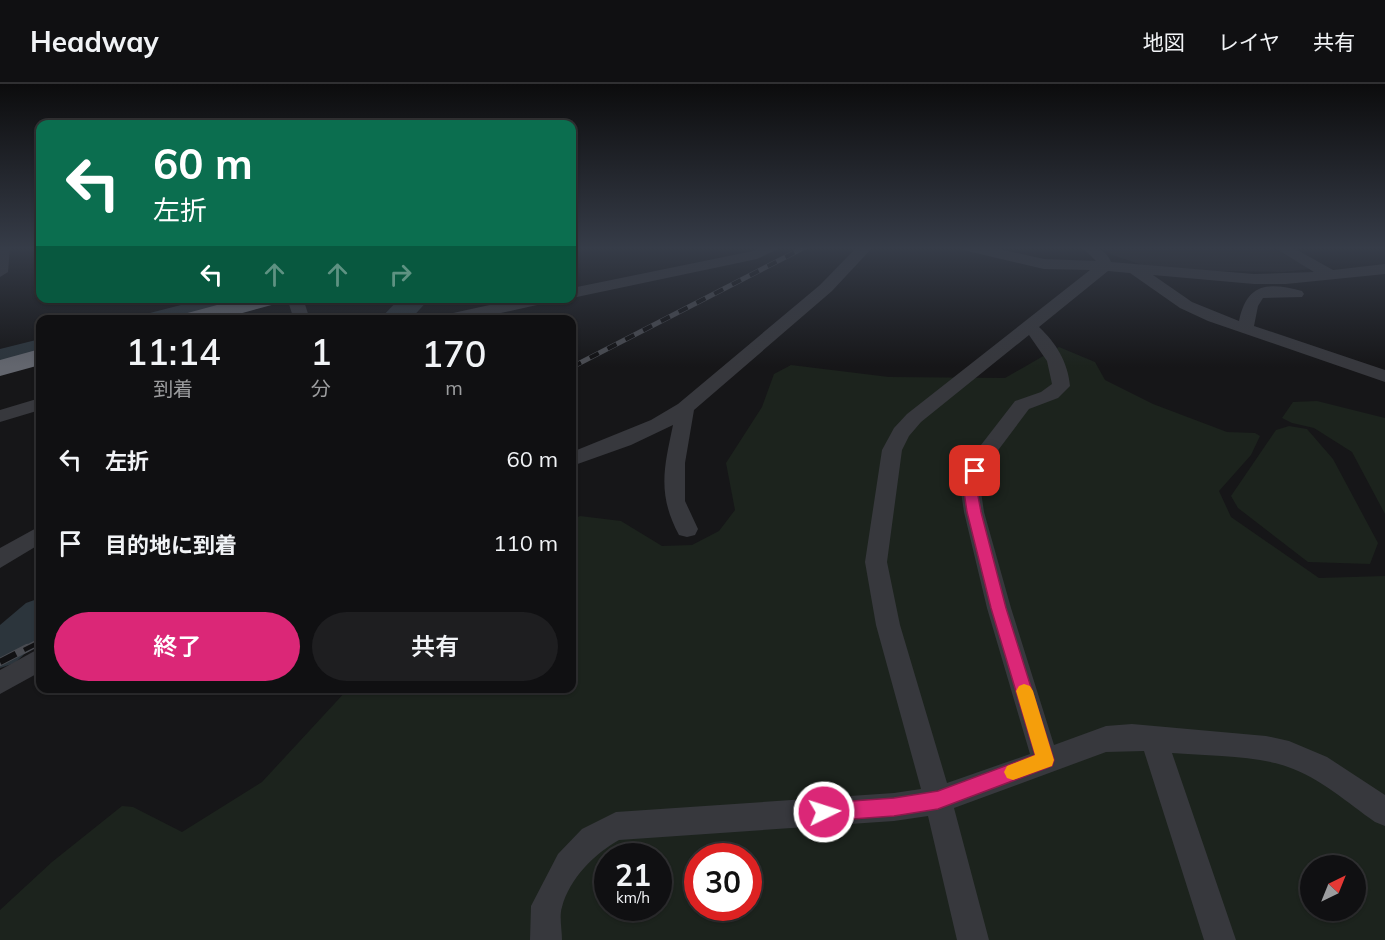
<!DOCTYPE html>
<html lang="ja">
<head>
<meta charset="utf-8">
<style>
  :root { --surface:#101012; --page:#1e1e20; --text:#f1f3f6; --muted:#9c9d9f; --line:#303032; --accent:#db2777 }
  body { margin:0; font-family:Mulish,"Noto Sans JP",sans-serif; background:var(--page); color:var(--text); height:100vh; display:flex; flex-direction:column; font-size:22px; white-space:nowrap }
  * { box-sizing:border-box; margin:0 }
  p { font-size:20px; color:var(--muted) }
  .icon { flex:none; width:33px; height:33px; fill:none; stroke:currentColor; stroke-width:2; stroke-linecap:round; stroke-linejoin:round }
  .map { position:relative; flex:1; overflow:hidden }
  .details { position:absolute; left:36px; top:231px; width:540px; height:378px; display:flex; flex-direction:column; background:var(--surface); border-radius:12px; box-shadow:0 2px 4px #0004,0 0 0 2px var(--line) }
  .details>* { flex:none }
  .guide { position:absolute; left:36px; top:36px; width:540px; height:183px; border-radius:12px; box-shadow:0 2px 4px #0004,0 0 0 2px var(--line); background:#0b6e4f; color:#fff; overflow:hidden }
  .needle { width:39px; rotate:43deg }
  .tools { position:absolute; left:1300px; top:771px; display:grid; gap:12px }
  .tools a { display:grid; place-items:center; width:66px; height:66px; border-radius:50%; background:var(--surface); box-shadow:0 2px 4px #0004,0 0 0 2px var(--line); font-size:30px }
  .speed { position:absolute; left:594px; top:759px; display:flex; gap:12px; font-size:30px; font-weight:700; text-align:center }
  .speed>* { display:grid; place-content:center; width:78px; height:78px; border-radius:50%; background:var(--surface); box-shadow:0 2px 4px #0004,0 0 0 2px var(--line); line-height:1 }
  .speed small { font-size:15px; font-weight:400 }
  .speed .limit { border:9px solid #d22; background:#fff; color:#111 }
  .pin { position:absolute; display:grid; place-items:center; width:51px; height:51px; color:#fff; margin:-26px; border-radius:12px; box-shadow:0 3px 9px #0006 }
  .me { position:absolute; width:66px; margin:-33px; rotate:86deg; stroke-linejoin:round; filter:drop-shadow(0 0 4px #0008) }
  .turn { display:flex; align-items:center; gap:21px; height:126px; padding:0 18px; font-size:27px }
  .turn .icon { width:78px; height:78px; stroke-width:2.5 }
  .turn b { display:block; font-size:42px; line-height:51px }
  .lanes { display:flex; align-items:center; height:57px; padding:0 18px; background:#0003; justify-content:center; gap:30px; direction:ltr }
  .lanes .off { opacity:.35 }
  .eta { display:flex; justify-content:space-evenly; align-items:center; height:102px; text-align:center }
  .eta b { font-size:36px; font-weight:600; line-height:42px }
  .cta { display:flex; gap:12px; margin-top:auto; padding:12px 18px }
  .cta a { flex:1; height:69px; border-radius:36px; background:var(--accent); color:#fff; font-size:24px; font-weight:600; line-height:69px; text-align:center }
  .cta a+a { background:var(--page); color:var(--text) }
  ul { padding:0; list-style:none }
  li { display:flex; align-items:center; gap:18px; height:84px; padding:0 18px }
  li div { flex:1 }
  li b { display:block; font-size:22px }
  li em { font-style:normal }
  header { display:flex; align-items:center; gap:36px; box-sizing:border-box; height:84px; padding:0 30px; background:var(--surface); border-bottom:2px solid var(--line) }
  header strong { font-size:28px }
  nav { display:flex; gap:33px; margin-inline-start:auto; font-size:21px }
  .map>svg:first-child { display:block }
</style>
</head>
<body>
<header>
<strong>Headway</strong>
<nav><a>地図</a><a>レイヤ</a><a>共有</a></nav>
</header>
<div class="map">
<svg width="1385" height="856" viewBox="0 0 1385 856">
  <rect width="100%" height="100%" fill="#161618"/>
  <!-- built -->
  <path fill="#222225" d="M 1271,163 L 1311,185 L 1283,188 L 1214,187 L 1145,182 L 1110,170 L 1100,164 Z"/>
  <!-- green -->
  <path fill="#1c231d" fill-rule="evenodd" d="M 1059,263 L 1095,278 L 1105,296 L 1153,320 L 1227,348 L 1255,349 L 1260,352 L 1251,371 L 1219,407 L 1231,433 L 1319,494 L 1385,492 L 1385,856 L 0,856 L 0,826 L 52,778 L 122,722 L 133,723 L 182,748 L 262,698 L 348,605 L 572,604 L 572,436 L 580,432 L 621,437 L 662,462 L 692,461 L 719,447 L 735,426 L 726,379 L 762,323 L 774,290 L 791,281 L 889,293 L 1005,294 ZM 608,772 L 658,772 L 658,824 L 608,824 ZM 698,772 L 748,772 L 748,824 L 698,824 ZM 1311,782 L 1356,782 L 1356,826 L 1311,826 Z
    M 1317,317 L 1385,334 L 1385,430 L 1352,368 L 1314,344 L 1292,339 L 1282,334 L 1293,318 Z
    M 1289,342 L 1307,345 L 1333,375 L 1378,459 L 1370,480 L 1308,478 L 1238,424 L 1231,412 L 1276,346 Z"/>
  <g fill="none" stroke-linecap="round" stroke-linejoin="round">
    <!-- river -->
    <path fill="#2c353c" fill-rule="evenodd" d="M 208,214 L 255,214 L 252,220 L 191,236 L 142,236 L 146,230 Z
      M 400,214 L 430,214 L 410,236 L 379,236 Z
      M 40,255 L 40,273 L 0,283 L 0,265 Z
      M 40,514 L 40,555 L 15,579 L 0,584 L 0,541 L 26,519 Z"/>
    <!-- minor -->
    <path fill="#37383d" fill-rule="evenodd" d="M 0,163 L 10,163 L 8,188 L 0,193 Z
      M 762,163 L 782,163 L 757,175 L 572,214 L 572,204 L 753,167 Z
      M 857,163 L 873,163 L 832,207 L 694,326 L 685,379 L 685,417 L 698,445 L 695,451 L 687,453 L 679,451 C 657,410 664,384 673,341 L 631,361 L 572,382 L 572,368 L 651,336 L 678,320 L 820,201 Z
      M 961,163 L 990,163 L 1044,175 L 1096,177 L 1082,163 C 1096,163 1105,164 1111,178 L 1254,190 L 1314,188 L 1273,163 L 1292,163 L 1333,186 L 1385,180 L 1385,190 L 1286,200 L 1254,200 L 1153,191 L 1192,218 L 1239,237 C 1247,199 1268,198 1302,207 L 1304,210 L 1302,213 L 1263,214 L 1258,222 L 1254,242 L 1385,286 L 1385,298 L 1208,237 L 1180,224 L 1130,189 L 1108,187 L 1039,243 C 1056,259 1068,278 1070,302 L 1058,314 L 1029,325 L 990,377 L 980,401 L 984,428 L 1011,524 L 1054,661 L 1106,642 L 1132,640 L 1266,652 L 1289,657 L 1327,673 L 1385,711 L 1385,742 L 1375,738 C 1348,719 1320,694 1288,683 C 1255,671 1208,672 1172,669 L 1236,856 L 1204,856 L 1144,667 L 1106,668 L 954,724 L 989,856 L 957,856 L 928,732 L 894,737 L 619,756 C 594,770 570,794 562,823 C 559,832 562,846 562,856 L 530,856 L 531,822 L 558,770 L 582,745 L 616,728 L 894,709 L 921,705 L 876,541 L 865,478 L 882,366 L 894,344 L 907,330 L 1090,186 L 1044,185 L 963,166 ZM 1029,251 L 1047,277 L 1052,300 L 1041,308 L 1015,317 L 974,370 L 960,401 L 964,428 L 987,524 L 1030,670 L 947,699 L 900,541 L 887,478 L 902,366 L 909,352 L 921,338 Z
      M 287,214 L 303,214 L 310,236 L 294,236 Z
      M 521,214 L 554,214 L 546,219 L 469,236 L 436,236 L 444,231 Z
      M 40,314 L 40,326 L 0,338 L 0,326 Z
      M 40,442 L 40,460 L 0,484 L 0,464 Z
      M 40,564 L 40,588 L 0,610 L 0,586 Z"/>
    <!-- highway -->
    <path fill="#63666e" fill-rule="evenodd" d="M 243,214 L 282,214 L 279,219 L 217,236 L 177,236 L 180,231 Z
      M 40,265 L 40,281 L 0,292 L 0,276 Z"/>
    <!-- rail-far2 casing -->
    <g stroke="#4a4c52" stroke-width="5">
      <path id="rail-far2" d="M 572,283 L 805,163"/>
    </g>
    <!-- rail-far1 casing -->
    <g stroke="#4a4c52" stroke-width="7">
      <path id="rail-far1" d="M 24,566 L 40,558"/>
    </g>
    <!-- rail casing -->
    <g stroke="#4a4c52" stroke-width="8">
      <path id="rail" d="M 0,578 L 27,564"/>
    </g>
    <!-- rail-far2 -->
    <use href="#rail-far2" stroke="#111113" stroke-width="4" stroke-dasharray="10" stroke-linecap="butt"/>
    <!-- rail-far1 -->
    <use href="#rail-far1" stroke="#111113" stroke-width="4.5" stroke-dasharray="14" stroke-linecap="butt"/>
    <!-- rail -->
    <use href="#rail" stroke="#111113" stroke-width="6" stroke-dasharray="18" stroke-linecap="butt"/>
  </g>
  <!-- sky -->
  <linearGradient id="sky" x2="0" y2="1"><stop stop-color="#0c0c0d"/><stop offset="0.58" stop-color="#363c48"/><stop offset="1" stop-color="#363c48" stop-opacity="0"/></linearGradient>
  <rect width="1385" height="283" fill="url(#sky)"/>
  <!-- route -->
  <path fill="#db2777" stroke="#8e194d" stroke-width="1.5" d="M 975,382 L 981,387 L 976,401 L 981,428 L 1006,524 L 1054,676 L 1052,682 L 938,725 L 894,732 L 824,737 L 818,734 L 815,728 L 818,721 L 824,719 L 894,714 L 938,707 L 1035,671 L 991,524 L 967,428 L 963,401 L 970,384 Z"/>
  <!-- slow -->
  <path fill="#f59e0b" d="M 1024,600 L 1030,602 L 1033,607 L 1054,676 L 1052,682 L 1013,696 L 1007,694 L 1004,688 L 1007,682 L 1035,671 L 1016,607 L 1019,602 Z"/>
</svg>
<div class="tools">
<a><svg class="needle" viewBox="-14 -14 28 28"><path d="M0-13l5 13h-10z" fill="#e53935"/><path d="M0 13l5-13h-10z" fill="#9c9d9f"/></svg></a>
</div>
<div class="speed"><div>21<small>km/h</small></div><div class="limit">30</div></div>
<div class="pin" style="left:975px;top:387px;background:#d93025"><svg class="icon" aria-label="arrive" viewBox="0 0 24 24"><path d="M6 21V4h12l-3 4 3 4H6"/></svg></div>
<svg class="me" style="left:824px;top:728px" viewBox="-20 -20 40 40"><circle r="17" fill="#db2777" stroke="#fff" stroke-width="3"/><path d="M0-11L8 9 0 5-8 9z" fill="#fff"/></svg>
<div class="guide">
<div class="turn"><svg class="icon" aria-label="left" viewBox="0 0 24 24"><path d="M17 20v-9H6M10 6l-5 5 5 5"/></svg><div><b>60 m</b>左折</div></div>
<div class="lanes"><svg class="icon" aria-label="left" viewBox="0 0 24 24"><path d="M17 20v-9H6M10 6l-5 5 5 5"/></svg><svg class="icon off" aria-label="ahead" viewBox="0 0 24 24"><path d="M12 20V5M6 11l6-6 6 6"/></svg><svg class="icon off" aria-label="ahead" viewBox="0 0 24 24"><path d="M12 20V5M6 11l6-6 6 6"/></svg><svg class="icon off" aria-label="right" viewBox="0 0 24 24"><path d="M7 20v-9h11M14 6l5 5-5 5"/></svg></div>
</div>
<section class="details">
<div class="eta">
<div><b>11:14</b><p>到着</p></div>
<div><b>1</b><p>分</p></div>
<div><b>170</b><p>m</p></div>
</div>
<ul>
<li><svg class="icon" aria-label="left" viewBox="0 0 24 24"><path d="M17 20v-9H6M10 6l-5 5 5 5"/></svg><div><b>左折</b></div><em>60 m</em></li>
<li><svg class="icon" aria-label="arrive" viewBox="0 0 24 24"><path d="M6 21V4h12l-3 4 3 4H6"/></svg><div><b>目的地に到着</b></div><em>110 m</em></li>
</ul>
<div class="cta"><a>終了</a><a>共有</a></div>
</section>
</div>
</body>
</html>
